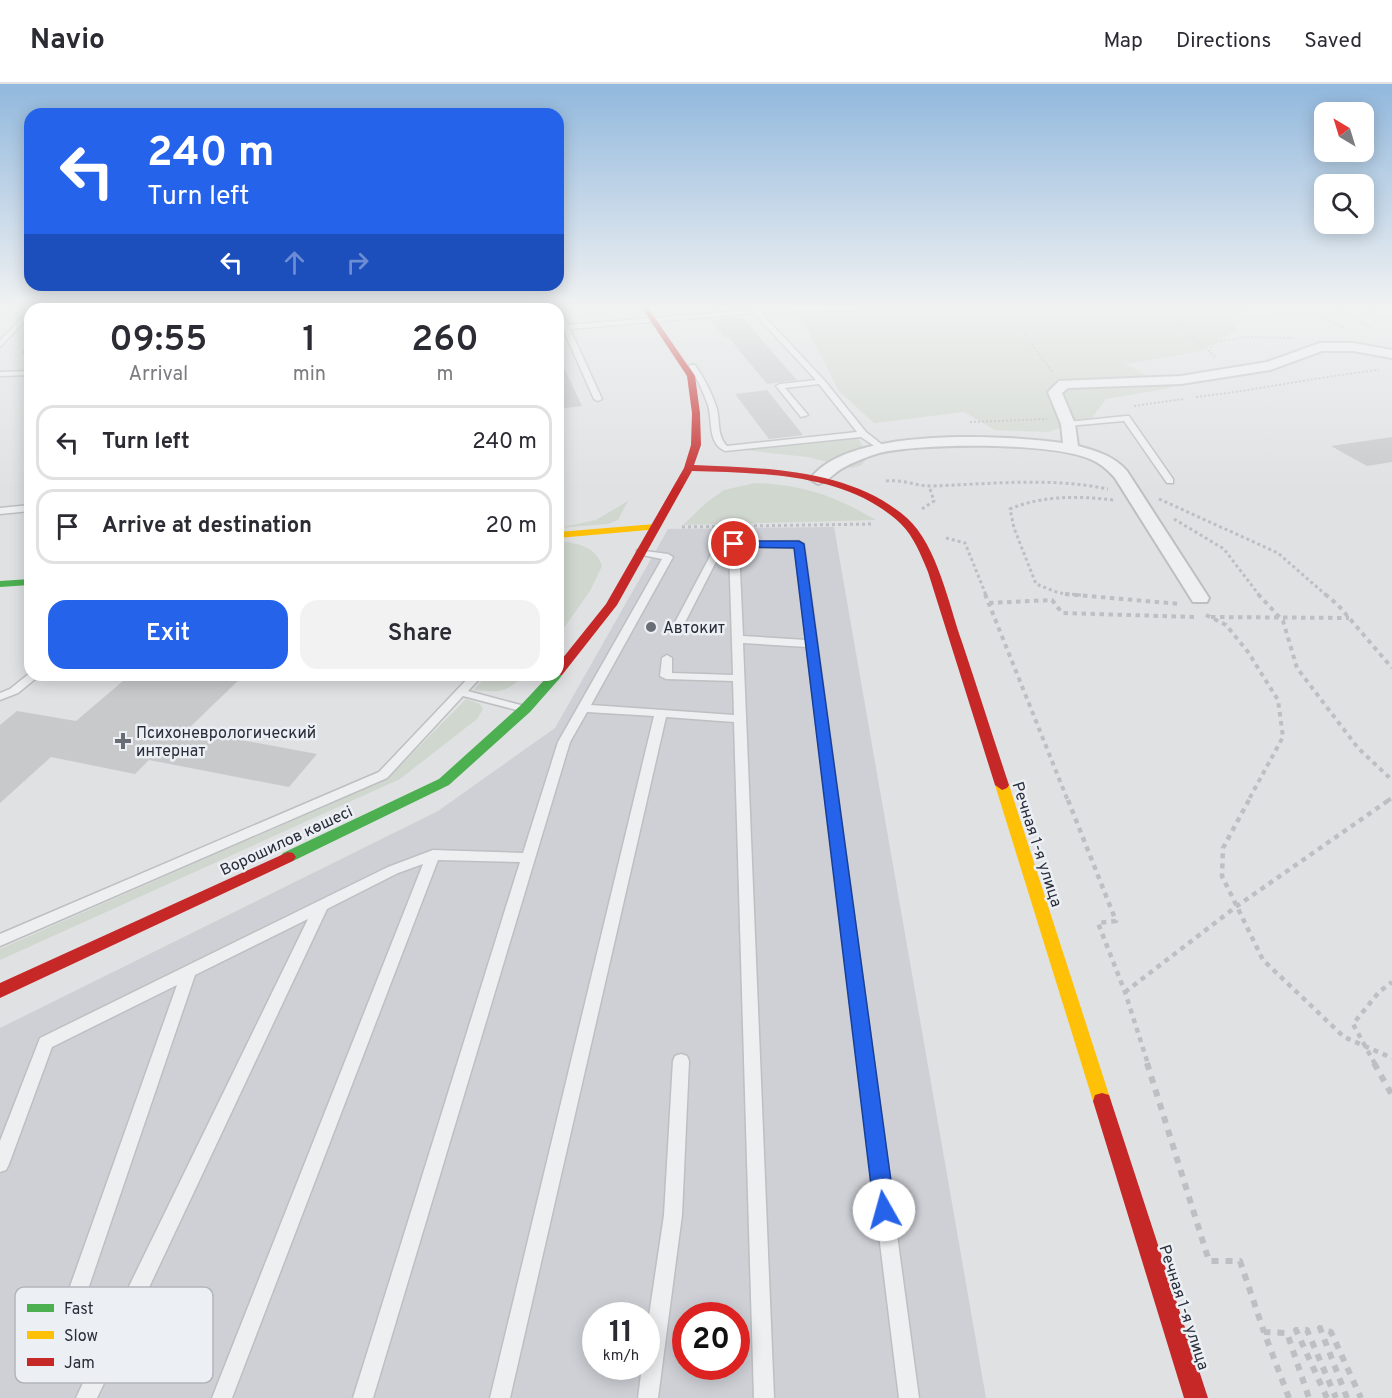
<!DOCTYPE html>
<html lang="en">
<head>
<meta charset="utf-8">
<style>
  :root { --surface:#fff; --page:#f2f2f3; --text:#2b2b33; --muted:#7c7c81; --line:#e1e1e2; --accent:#2563eb }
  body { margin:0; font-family:Overpass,sans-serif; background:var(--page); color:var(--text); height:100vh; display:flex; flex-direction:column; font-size:22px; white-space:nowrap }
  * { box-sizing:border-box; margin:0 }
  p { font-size:20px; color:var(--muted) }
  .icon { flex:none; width:33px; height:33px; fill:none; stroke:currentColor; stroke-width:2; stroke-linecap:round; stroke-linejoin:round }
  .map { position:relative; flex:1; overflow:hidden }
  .side { position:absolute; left:24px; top:219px; width:540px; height:378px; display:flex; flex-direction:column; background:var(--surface); border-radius:18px; box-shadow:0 3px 15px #0003 }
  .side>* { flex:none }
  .hud { position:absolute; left:24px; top:24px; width:540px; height:183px; border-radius:18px; box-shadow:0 3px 15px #0003; background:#2563eb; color:#fff; overflow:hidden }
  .needle { width:39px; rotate:322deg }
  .controls { position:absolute; left:1314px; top:18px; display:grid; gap:12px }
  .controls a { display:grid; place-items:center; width:60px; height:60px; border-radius:12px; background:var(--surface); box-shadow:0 3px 15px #0003; font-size:30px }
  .speed { position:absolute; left:582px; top:1218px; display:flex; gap:12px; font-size:30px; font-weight:700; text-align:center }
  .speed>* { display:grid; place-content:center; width:78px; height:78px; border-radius:50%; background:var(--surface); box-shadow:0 3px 15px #0003; line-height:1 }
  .speed small { font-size:15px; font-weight:400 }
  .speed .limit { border:9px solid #d22; background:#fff; color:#111 }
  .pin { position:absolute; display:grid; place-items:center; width:51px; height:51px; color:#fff; margin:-26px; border:3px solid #fff; border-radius:50%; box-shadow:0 2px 6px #0007 }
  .me { position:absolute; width:66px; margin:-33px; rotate:353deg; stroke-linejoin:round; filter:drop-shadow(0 0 4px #0008) }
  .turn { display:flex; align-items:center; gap:21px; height:126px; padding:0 24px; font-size:27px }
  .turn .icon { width:78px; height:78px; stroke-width:2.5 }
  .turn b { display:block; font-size:42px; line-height:51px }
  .lanes { display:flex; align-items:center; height:57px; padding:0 24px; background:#0003; justify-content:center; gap:30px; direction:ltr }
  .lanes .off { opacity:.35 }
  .eta { display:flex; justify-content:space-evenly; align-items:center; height:102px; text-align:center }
  .eta b { font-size:36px; font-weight:600; line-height:42px }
  .primary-button { display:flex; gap:12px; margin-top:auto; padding:12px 24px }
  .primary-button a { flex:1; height:69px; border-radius:18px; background:var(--accent); color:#fff; font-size:24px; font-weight:600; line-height:69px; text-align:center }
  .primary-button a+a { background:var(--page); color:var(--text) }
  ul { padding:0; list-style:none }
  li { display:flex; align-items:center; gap:18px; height:75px; margin:0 12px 9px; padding:0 12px; border:3px solid var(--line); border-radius:18px }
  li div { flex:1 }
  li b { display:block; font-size:22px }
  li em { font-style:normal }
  header { display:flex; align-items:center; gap:36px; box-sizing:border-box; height:84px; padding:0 30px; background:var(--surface); border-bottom:2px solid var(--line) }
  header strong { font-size:28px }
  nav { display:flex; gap:33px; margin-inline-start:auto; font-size:21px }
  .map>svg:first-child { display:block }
</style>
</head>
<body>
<header>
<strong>Navio</strong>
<nav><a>Map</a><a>Directions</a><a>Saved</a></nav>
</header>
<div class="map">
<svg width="1392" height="1314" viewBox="0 0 1392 1314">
  <rect width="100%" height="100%" fill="#dfe1e3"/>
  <!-- built -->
  <path fill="#ced0d6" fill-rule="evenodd" d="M 834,443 L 986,1314 L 0,1314 L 0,944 L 438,727 L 555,644 L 668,445 ZM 596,1232 L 646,1232 L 646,1282 L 596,1282 ZM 686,1232 L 736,1232 L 736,1282 L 686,1282 Z"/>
  <!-- green -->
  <path fill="#d0d7cf" d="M 795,221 L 1224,221 L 1238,245 L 1199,268 L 1125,280 L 1171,304 L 1106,315 L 1092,334 L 1047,348 L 995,346 L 964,328 L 874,339 L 839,307 Z
    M 858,354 L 863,363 L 866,375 L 862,381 L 852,384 L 807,373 L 736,365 Z
    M 755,399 C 803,401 835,412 876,436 L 683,441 L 706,419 L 724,406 Z
    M 628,417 L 618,436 L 608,440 L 558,444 L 596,436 Z
    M 558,457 C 577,459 596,462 602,482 L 590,507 L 561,548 L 558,546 Z
    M 487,591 L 524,591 C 506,610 498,608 474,606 Z
    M 466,615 L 480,620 L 483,625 L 477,635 L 400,695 L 0,876 L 0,865 L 387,695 Z"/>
  <!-- building -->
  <path fill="#c7c9cb" d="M 741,232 L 782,279 L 797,296 L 767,300 L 728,253 L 724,253 L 711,237 Z
    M 558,271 L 582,322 L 558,325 Z
    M 767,306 L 803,351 L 769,355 L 735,310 Z
    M 1392,353 L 1392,378 L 1367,382 L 1331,362 Z
    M 130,591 L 244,591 L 187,646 L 317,670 L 289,703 L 149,676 L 135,690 L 51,673 L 0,719 L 0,641 L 17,627 L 76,637 Z"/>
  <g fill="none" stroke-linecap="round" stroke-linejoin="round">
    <!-- lane casing -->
    <g stroke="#bdbfc1" stroke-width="3">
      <path id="lane" d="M 63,221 L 70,221 L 65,225 L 58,225 Z
        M 214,221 L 220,221 L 219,225 L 213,225 Z
        M 322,221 L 328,221 L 328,223 L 323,224 Z
        M 485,221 L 491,221 L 492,225 L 486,225 Z
        M 863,221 L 906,221 L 903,223 L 761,229 L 824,296 L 866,348 L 885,363 L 886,365 L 882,367 L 861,353 L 725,367 C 707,359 713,337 708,321 C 703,307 697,294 689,282 L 691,281 L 695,281 C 704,294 712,309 717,325 C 720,338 717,352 727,362 L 857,348 L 819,300 L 785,304 L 808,331 L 801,333 L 776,302 L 780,300 L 816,296 L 754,229 L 570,245 L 602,315 L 598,317 L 594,315 L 563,245 L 558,246 L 558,242 L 562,242 L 558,233 L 558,225 L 556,225 L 560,225 L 568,241 L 751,226 L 750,224 L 753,222 L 757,225 Z
        M 30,225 L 30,231 L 0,263 L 0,257 Z
        M 30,261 L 30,270 L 24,269 L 24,267 Z
        M 30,287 L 30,291 L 0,292 L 0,288 Z
        M 1126,332 L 1129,332 L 1173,395 L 1173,399 L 1167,399 L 1124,337 L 1068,342 L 1064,340 L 1068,338 Z
        M 30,421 L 30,427 L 0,430 L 0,424 Z
        M 799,457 L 804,460 L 919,1314 L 899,1314 L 807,563 L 743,559 L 774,1314 L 754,1314 L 734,638 L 666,633 L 510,1314 L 490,1314 L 654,632 L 587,628 L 570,658 L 373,1314 L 353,1314 L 520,778 L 438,776 L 232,1314 L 212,1314 L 423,780 L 398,789 L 327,825 L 97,1314 L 76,1314 L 110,1241 L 65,1232 L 62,1225 L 177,901 L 52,963 L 9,1080 L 6,1086 L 0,1088 L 0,1057 L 40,954 L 388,783 L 433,766 L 523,769 L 558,658 L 662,475 L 637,470 L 637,466 L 668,470 L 673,473 L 591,621 L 734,631 L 733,597 L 666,595 L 660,592 L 662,574 L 667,571 L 672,574 L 672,589 L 733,591 L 729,464 L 723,464 L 681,546 L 673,546 L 672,544 L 717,459 ZM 795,463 L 806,556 L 743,552 L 739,464 ZM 308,835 L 119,1223 L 84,1217 L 195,891 Z
        M 30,589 L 30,591 L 40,591 L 18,609 L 0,616 L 0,609 L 10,605 Z
        M 471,591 L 483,591 L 468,607 L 528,623 L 530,625 L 524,628 L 463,612 L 387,694 L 0,862 L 0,850 L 379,688 Z
        M 681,970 L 687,972 L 689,977 L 682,1131 L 658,1314 L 638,1314 L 642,1282 L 646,1282 L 646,1252 L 664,1131 L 673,977 L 675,972 Z"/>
    </g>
    <!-- street casing -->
    <g stroke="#bdbfc1" stroke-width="4">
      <path id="street" d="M 1320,259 L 1353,259 L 1392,266 L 1392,274 L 1353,267 L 1322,267 L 1270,286 L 1181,300 L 1068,304 L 1062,309 L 1075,340 L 1078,362 C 1097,367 1114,372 1127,387 L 1209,514 L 1207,518 L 1193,518 L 1115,394 C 1108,386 1100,379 1090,375 C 1051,358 921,359 879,369 C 866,373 853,378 841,385 C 833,390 827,398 818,400 L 810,395 C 849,342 1004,351 1063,359 L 1061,340 L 1048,308 L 1059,297 L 1181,292 L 1267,278 Z"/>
    </g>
    <!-- path-far4 -->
    <path stroke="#bebfc3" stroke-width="2" stroke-dasharray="2 2" stroke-linecap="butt" d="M 1004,221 L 1052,288
      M 1047,221 L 1060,226 L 1157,241 L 1234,238 L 1290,229 L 1318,232 L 1343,243 L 1338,245
      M 1078,221 C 1134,231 1201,246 1255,221
      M 1138,221 L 1157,223 L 1203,221
      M 1327,221 L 1370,243 L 1367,249
      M 1357,221 L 1392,238
      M 1177,242 L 1209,267
      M 1215,273 L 1209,267 L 1215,258 L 1246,253 L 1293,254
      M 1196,313 C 1258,306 1317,293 1379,286
      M 1134,322 L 1183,315
      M 970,338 L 1047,335"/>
    <!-- path-far3 -->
    <path stroke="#bebfc3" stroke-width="3" stroke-dasharray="3 3" stroke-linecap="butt" d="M 886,397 C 902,395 916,402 932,402 C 991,400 1050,393 1108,405
      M 1159,415 L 1278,469 L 1326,511
      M 922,425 L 934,417 L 929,402
      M 1174,435 L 1224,465 L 1259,511
      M 682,443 L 873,440
      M 946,454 L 965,459 L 986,511
      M 1081,511 L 1059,509 L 1036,500 L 1014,444 L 1010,425 C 1043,411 1079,412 1114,416"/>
    <!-- path-far2 -->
    <path stroke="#bebfc3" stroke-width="4" stroke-dasharray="4.5 4.5" stroke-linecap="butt" d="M 985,510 L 1068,717
      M 1065,510 L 1180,520
      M 1258,510 L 1283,537 L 1297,584 L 1358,664 L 1392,696
      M 1325,510 L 1338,521 L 1392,584
      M 989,519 L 1052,516 L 1062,529 L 1195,533
      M 1206,531 L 1226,541 L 1248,568 L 1278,616 L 1283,653 L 1248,717
      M 1211,533 L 1349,534
      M 1387,717 L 1392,714"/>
    <!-- path-far1 -->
    <path stroke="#bebfc3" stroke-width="4.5" stroke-dasharray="5 5" stroke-linecap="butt" d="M 1068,716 L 1116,837 L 1098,839 L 1125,908 L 1148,980
      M 1249,716 L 1223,764 L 1222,792 L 1263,876 L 1344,953 L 1392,974
      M 1125,908 L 1237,822 L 1389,716
      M 1375,980 L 1353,940 L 1379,908 L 1392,898"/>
    <!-- path -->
    <path stroke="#bebfc3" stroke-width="6" stroke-dasharray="7 7" stroke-linecap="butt" d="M 1147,979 L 1209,1177 L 1240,1177 L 1264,1248
      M 1374,979 L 1392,1011
      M 1289,1314 L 1264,1248 L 1287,1249 L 1309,1314
      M 1327,1314 L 1296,1246 L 1307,1246 L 1336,1314
      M 1347,1314 L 1320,1244 L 1331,1248 L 1361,1314"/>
    <!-- lane -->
    <use href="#lane" fill="#eeeff1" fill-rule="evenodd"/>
    <!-- street -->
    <use href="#street" fill="#eeeff1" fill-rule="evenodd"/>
    <!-- fast -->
    <path fill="#4caf50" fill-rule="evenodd" d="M 30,495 L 30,501 L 0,503 L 0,497 Z
      M 558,588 L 562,591 L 560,594 L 530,628 L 449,701 L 293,777 L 283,777 L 280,773 L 283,769 L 439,695 L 520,622 L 549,591 L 558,591 Z"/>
    <!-- slow -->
    <path fill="#ffc107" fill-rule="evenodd" d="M 655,440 L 660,443 L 659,445 L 558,454 L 558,448 Z
      M 1002,696 L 1009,701 L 1111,1017 L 1109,1023 L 1102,1025 L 1095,1023 L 1093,1017 L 995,701 Z"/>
    <!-- jam -->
    <path fill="#c62828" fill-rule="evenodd" d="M 640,221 L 646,221 L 695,292 L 700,329 L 701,361 L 694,381 C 765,384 851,385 907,434 C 937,461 949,521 962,558 C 978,606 993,653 1009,701 L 1007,704 L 1002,706 L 995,701 L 928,488 C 921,471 914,453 901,440 C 848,389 761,389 692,387 L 617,521 L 562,591 L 555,591 L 558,591 L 558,580 L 606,520 L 684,384 L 691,361 L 692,329 L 687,292 Z
      M 288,768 L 293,769 L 296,773 L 293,777 L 0,914 L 0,899 Z
      M 1102,1009 L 1109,1011 L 1111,1017 L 1208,1314 L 1184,1314 L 1093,1017 L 1095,1011 Z"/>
  </g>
  <!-- sky -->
  <linearGradient id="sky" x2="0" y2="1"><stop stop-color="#91b8dd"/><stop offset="0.55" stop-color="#f1f2f2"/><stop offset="1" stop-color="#f1f2f2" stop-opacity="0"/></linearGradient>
  <rect width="1392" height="405" fill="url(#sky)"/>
  <!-- route -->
  <path fill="#2563eb" stroke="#184099" stroke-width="1.5" d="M 734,457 L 799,457 L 804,460 L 895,1126 L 892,1132 L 884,1135 L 877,1132 L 874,1126 L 794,464 L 730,463 L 728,460 Z"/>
  <!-- markers -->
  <g fill="#696d75" stroke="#eceff3" stroke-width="2">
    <circle cx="651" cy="543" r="6"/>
    <path d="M120 648h6v6h6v6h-6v6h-6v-6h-6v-6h6z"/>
  </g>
  <g text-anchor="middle" stroke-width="5" stroke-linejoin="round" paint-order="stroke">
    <!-- poi labels -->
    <g font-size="16" fill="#292e3a" stroke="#eceff3" text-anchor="start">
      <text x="663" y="549">Автокит</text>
      <text x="136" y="654">Психоневрологический<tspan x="136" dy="18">интернат</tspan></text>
    </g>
    <!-- street labels -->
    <g font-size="16" fill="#292e3a" stroke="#eceff3">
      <text transform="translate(286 756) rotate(-25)" y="6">Ворошилов көшесі</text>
      <text transform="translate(1038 760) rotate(72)" y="6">Речная 1-я улица</text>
      <text transform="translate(1185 1223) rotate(72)" y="6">Речная 1-я улица</text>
    </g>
  </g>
  <!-- legend -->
  <rect x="15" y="1203" width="198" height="96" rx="9" fill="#eceff3" stroke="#b2b5bc" stroke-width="1.5"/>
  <rect x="27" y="1220" width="27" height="8" fill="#4caf50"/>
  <rect x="27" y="1247" width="27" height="8" fill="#ffc107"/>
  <rect x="27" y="1274" width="27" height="8" fill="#c62828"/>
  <g font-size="16" fill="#292e3a">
    <text x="64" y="1230">Fast</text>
    <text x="64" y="1257">Slow</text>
    <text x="64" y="1284">Jam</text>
  </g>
</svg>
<div class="controls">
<a><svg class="needle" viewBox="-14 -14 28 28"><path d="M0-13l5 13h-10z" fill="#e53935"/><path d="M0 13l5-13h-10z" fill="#7c7c81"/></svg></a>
<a><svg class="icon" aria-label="search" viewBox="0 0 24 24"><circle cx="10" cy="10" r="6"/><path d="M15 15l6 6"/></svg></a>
</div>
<div class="speed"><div>11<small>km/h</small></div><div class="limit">20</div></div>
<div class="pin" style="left:734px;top:460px;background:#d93025"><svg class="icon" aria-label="arrive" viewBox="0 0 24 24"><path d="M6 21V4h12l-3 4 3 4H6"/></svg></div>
<svg class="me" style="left:884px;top:1126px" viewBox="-20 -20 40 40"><circle r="19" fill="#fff"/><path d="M0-13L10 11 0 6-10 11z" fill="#2563eb"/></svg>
<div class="hud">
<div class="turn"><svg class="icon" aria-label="left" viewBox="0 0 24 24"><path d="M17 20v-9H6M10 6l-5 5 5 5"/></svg><div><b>240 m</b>Turn left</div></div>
<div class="lanes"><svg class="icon" aria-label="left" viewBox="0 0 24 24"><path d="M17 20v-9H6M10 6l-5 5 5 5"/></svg><svg class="icon off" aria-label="ahead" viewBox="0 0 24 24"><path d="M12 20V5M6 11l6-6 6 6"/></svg><svg class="icon off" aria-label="right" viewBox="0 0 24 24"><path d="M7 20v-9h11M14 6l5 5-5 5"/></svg></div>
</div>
<section class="side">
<div class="eta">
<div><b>09:55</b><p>Arrival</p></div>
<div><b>1</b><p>min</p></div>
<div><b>260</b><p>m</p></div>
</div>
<ul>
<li><svg class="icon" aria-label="left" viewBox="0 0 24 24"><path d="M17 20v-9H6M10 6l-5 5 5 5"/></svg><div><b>Turn left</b></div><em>240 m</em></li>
<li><svg class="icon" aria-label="arrive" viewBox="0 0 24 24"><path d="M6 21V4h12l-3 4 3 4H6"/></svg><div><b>Arrive at destination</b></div><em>20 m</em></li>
</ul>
<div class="primary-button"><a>Exit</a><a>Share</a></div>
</section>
</div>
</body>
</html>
